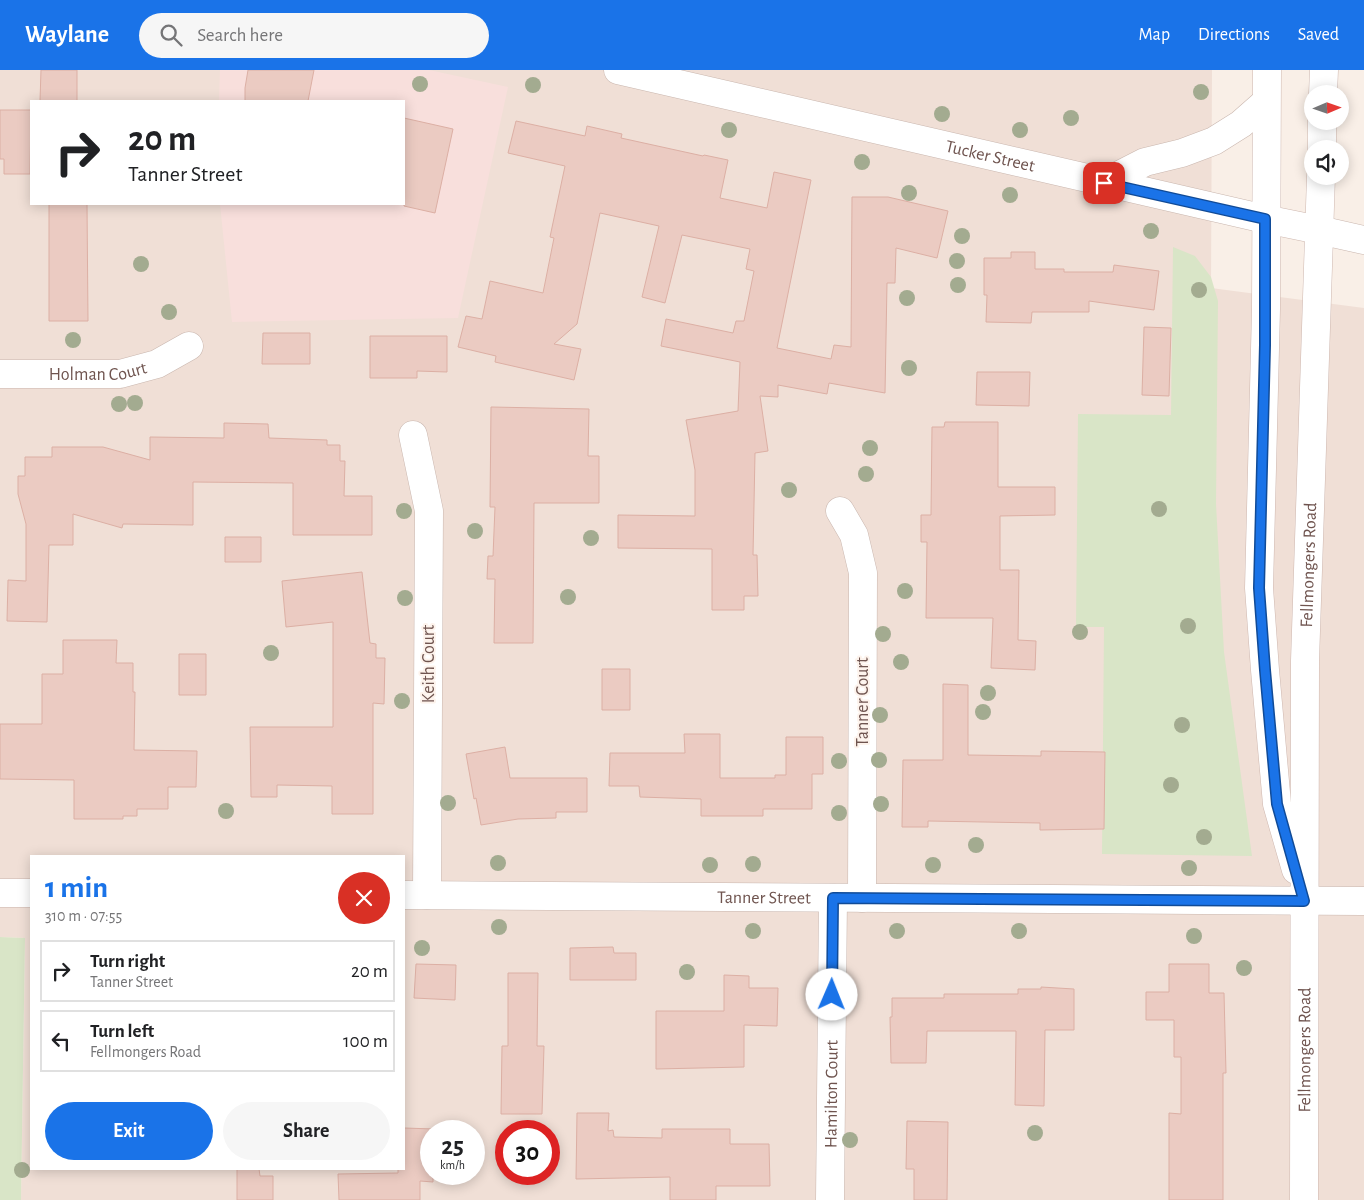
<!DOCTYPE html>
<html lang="en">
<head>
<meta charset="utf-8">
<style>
  :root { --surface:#fff; --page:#f6f6f6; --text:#202124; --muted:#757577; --line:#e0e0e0; --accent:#1a73e8 }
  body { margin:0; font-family:"Alegreya Sans",sans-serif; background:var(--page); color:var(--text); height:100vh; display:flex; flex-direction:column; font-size:19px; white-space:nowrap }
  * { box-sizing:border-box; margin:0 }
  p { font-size:16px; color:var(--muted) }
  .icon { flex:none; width:28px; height:28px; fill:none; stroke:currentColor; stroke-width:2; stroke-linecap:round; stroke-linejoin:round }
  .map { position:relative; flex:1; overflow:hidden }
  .sheet { position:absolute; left:30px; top:785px; width:375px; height:315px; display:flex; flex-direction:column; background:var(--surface); border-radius:0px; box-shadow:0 2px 12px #0003 }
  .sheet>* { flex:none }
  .top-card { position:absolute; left:30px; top:30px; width:375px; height:105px; border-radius:0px; box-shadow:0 2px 12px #0003; background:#fff; color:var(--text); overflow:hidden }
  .needle { width:32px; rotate:88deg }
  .fabs { position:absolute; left:1304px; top:15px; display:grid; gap:10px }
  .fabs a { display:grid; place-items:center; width:45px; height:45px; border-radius:50%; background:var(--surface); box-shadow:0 2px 12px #0003; font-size:25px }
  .speed { position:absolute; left:420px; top:1050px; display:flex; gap:10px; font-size:25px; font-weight:700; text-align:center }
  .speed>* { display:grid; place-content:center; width:65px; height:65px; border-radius:50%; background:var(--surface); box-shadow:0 2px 12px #0003; line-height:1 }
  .speed small { font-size:12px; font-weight:400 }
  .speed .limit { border:8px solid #d22; background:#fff; color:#111 }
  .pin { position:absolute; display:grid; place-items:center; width:42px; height:42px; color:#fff; margin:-21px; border-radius:10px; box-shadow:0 2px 8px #0006 }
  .me { position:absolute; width:55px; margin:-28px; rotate:1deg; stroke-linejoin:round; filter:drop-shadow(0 0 4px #0008) }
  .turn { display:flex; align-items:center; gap:18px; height:105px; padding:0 15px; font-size:22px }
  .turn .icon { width:65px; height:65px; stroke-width:2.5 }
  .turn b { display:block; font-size:35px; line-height:42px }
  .round { display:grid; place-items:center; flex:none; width:52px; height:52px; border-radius:26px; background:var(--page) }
  .summary { display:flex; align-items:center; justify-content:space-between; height:85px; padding:0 15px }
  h1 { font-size:30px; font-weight:600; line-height:38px; color:var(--accent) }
  .primary-button { display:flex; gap:10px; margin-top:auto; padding:10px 15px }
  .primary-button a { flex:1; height:58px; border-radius:30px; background:var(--accent); color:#fff; font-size:20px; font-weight:600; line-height:58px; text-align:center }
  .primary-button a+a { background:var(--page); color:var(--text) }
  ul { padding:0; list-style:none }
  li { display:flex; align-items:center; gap:15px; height:62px; margin:0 10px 8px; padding:0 5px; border:2px solid var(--line); border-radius:0px }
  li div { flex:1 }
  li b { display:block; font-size:19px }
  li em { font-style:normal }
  header { display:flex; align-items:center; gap:30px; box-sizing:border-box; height:70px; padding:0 25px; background:var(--accent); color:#fff }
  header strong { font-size:24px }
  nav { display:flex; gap:28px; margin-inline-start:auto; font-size:18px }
  .search { width:350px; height:45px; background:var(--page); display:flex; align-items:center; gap:12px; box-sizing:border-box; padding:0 18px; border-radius:28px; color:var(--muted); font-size:19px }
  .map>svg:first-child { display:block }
</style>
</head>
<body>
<header>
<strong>Waylane</strong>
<div class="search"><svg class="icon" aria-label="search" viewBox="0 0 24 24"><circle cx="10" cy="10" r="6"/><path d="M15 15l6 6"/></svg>Search here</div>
<nav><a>Map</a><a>Directions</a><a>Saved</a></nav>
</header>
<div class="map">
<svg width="1364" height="1130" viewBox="0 0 1364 1130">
  <rect width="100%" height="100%" fill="#f9efe7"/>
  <!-- residential -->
  <path fill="#f0dfd6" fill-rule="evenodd" d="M 0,0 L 1212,0 L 1211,218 L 1364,238 L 1364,1130 L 21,1130 L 25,868 L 0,867 ZM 31,31 L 404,31 L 404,134 L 31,134 ZM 31,786 L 404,786 L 404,1099 L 31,1099 ZM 431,1061 L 474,1061 L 474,1104 L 431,1104 ZM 506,1061 L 549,1061 L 549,1104 L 506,1104 Z"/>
  <!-- commercial -->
  <path fill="#f8dfdc" d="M 220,0 L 429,0 L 508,17 L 458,248 L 232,252 L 220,134 L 404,134 L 404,31 L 219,31 Z"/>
  <!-- green -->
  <path fill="#d9e5c7" d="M 1173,177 L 1195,186 L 1211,207 L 1218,231 L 1216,434 L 1224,582 L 1252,786 L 1102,784 L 1104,557 L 1076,557 L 1078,344 L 1171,345 Z
    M 0,867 L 25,868 L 21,1130 L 0,1130 Z"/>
  <!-- building -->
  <path fill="#ebcbc2" stroke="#dcafa4" d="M 41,0 L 77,0 L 77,31 L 40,31 Z
    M 248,0 L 314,0 L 308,31 L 245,31 L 245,18 Z
    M 0,40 L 31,40 L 30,104 L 4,104 L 4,89 L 0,89 Z
    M 404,48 L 453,59 L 435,143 L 404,136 Z
    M 516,51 L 585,66 L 587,56 L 622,64 L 621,68 L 703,86 L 704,85 L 728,90 L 720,128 L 767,138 L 774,102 L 811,110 L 777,278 L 831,289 L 834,275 L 851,277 L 852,127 L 888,127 L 948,141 L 937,188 L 896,178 L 895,213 L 887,213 L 885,323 L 829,313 L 827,324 L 778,315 L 778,327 L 760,326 L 768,381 L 755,383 L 753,485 L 757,485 L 758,526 L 744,526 L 744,540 L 712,540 L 712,479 L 618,478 L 618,445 L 695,446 L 695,400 L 686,350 L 738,341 L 740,292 L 661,276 L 666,249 L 733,263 L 736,251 L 744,251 L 754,201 L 746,199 L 750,179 L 682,165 L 665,233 L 642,227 L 659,156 L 600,143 L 577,254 L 554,274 L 581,279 L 574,310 L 495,292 L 496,286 L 458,277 L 466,246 L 482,249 L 490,211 L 543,223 L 554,168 L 550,167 L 565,96 L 508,83 Z
    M 49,134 L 87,134 L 88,251 L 49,251 Z
    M 1011,182 L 1035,182 L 1035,199 L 1064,199 L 1064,202 L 1113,202 L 1114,195 L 1159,201 L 1154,240 L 1089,231 L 1089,242 L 1032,242 L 1031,253 L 986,252 L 987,225 L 984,225 L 984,188 L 1011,188 Z
    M 1144,257 L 1171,258 L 1169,326 L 1142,325 Z
    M 263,263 L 310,263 L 310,294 L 262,294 Z
    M 370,266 L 447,266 L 447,302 L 417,301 L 417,308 L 370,308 Z
    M 977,302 L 1030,302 L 1029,336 L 976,335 Z
    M 491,337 L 589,339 L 588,386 L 599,386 L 599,433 L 534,433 L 533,573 L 494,573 L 495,509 L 487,509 L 488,486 L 493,486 L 495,437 L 490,437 Z
    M 945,352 L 998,352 L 998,417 L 1055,417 L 1055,445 L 1000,446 L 1000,500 L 1019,500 L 1018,570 L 1036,571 L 1035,600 L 991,598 L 993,548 L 926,548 L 927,472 L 921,472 L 921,445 L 931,445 L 932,357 L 944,357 Z
    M 224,353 L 268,354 L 269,368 L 327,370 L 327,375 L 340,375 L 340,391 L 345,391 L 344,426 L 372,426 L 372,465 L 293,465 L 293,413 L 193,412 L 193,455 L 123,454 L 122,458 L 73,444 L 73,475 L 49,475 L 47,552 L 7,551 L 8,510 L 26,511 L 26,454 L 18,424 L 18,406 L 25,406 L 25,387 L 52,387 L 52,377 L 103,377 L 150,390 L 150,367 L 224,368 Z
    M 225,467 L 261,467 L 261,492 L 225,492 Z
    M 362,502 L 370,573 L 376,574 L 376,588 L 385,588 L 384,634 L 373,633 L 373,744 L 332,744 L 332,716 L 277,715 L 277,727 L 251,727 L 250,657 L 333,657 L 333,552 L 286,557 L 282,511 Z
    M 63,570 L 117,570 L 116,593 L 133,593 L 133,622 L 135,622 L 134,680 L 197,681 L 196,717 L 168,717 L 168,739 L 137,739 L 137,746 L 123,746 L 123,749 L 74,749 L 74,710 L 0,709 L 0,654 L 42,654 L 42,604 L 63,604 Z
    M 179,584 L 206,584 L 206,625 L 179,625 Z
    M 602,599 L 630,599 L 630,640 L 602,640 Z
    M 943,614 L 968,615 L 968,685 L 1041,686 L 1041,681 L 1105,682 L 1104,759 L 1040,760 L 1040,753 L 928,751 L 928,757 L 902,757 L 903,690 L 943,690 Z
    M 684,664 L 720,664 L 720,708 L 775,708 L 775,705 L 786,705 L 786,667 L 823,667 L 823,704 L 812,704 L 812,739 L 763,739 L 763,746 L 701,746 L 701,729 L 640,727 L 639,716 L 609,716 L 610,683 L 685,683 Z
    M 505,677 L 510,708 L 587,708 L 587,742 L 556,742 L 556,748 L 518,749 L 481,755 L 476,728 L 474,729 L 466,684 Z
    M 613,877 L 614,883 L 636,883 L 636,910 L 570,910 L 570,878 Z
    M 416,894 L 456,895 L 455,930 L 414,928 Z
    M 1169,894 L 1209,894 L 1209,923 L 1224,923 L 1226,1003 L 1223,1003 L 1223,1130 L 1169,1130 L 1169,1043 L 1181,1044 L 1181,987 L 1174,987 L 1174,950 L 1146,950 L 1146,922 L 1169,922 Z
    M 508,903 L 538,903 L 537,976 L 544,976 L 542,1044 L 501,1044 L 502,976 L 508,976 Z
    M 724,905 L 749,906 L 749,918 L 778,918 L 777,956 L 744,955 L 744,997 L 656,999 L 656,941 L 724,941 Z
    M 1041,917 L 1074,919 L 1074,960 L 1045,960 L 1044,1036 L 1015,1035 L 1016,961 L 927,961 L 926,993 L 891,993 L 890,947 L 892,947 L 892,928 L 944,928 L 944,924 L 1018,924 L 1018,919 L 1041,919 Z
    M 577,1043 L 609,1043 L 608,1061 L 613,1060 L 614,1067 L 662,1068 L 662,1059 L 730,1059 L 730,1074 L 769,1074 L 770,1116 L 716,1116 L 716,1130 L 670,1130 L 670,1107 L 576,1109 Z
    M 907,1051 L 948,1052 L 947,1130 L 914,1130 L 914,1099 L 906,1099 Z
    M 404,1058 L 434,1059 L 434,1061 L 431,1061 L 431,1104 L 433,1104 L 433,1112 L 420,1111 L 420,1130 L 339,1130 L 338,1104 L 398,1103 L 398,1099 L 404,1099 Z
    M 237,1099 L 259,1099 L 260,1106 L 273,1106 L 273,1130 L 237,1130 Z"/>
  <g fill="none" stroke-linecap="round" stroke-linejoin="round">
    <!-- minor casing -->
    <g stroke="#c9b6ae" stroke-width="29">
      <g id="minor">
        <path id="s1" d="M 0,304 L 120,304 L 157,294 L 189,276"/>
        <path d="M 413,365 L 429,441 L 427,825"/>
        <path d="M 840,441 L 854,465 L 863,503 L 862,828"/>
        <path d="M 0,823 L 31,823"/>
        <path id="s2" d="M 404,825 L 1364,831"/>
        <path id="s3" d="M 830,1130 L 833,828"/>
      </g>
    </g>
    <!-- tertiary casing -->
    <g stroke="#c9b6ae" stroke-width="29">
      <g id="tertiary">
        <path id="s4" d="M 618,0 L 1265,149"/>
        <path d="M 1104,113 L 1145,92 L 1182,83 L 1214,71 L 1241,54 L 1266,32"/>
        <path d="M 1319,160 L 1364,170"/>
      </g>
    </g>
    <!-- secondary casing -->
    <g stroke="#ceb7af" stroke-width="29">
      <g id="secondary">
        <path d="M 1267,0 L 1266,239 L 1259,518 L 1265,600 L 1277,734 L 1296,800"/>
        <path d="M 1323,24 L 1324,0"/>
        <path d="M 1322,79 L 1322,51"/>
        <path d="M 1265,149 L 1319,160"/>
        <path id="s5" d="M 1304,1130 L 1305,591 L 1321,106"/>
      </g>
    </g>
    <!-- minor -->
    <use href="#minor" stroke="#fff" stroke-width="28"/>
    <!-- tertiary -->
    <use href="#tertiary" stroke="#fff" stroke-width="28"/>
    <!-- secondary -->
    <use href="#secondary" stroke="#fff" stroke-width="28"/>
  </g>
  <!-- trees -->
  <g fill="#a3ab90">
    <circle cx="420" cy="14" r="8"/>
    <circle cx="533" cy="15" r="8"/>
    <circle cx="1201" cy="22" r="8"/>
    <circle cx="942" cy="44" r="8"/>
    <circle cx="1071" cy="48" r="8"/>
    <circle cx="729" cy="60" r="8"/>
    <circle cx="1020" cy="60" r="8"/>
    <circle cx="862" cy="92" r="8"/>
    <circle cx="909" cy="123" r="8"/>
    <circle cx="1010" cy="125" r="8"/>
    <circle cx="1151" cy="161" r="8"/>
    <circle cx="962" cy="166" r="8"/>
    <circle cx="957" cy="191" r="8"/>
    <circle cx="141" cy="194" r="8"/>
    <circle cx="958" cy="215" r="8"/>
    <circle cx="1199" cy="220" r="8"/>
    <circle cx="907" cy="228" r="8"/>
    <circle cx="169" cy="242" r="8"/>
    <circle cx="73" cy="270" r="8"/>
    <circle cx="909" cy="298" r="8"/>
    <circle cx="135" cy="333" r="8"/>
    <circle cx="119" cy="334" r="8"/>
    <circle cx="870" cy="378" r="8"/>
    <circle cx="866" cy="404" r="8"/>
    <circle cx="789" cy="420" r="8"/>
    <circle cx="1159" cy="439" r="8"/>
    <circle cx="404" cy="441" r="8"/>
    <circle cx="475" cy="461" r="8"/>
    <circle cx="591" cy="468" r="8"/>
    <circle cx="905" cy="521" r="8"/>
    <circle cx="568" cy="527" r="8"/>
    <circle cx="405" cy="528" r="8"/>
    <circle cx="1188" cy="556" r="8"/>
    <circle cx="1080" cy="562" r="8"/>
    <circle cx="883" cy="564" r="8"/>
    <circle cx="271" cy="583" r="8"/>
    <circle cx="901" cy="592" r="8"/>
    <circle cx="988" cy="623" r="8"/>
    <circle cx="402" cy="631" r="8"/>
    <circle cx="983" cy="642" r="8"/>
    <circle cx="880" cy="645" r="8"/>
    <circle cx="1182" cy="655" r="8"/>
    <circle cx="879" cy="690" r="8"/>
    <circle cx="839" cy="691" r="8"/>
    <circle cx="1171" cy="715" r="8"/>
    <circle cx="448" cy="733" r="8"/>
    <circle cx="881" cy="734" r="8"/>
    <circle cx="226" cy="741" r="8"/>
    <circle cx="839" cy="743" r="8"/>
    <circle cx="1204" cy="767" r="8"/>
    <circle cx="976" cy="775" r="8"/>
    <circle cx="498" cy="793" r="8"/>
    <circle cx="753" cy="794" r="8"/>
    <circle cx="710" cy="795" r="8"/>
    <circle cx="933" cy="795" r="8"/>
    <circle cx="1189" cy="798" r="8"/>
    <circle cx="499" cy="857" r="8"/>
    <circle cx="753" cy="861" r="8"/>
    <circle cx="897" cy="861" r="8"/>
    <circle cx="1019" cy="861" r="8"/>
    <circle cx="1194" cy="866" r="8"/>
    <circle cx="422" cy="878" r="8"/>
    <circle cx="1244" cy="898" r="8"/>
    <circle cx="687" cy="902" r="8"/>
    <circle cx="1035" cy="1063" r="8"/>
    <circle cx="850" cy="1070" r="8"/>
    <circle cx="22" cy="1100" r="8"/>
  </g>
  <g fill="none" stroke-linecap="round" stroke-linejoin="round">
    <!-- route casing -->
    <g stroke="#114b97" stroke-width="12">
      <path id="route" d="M 832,925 L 833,828 L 1304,831 L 1277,734 L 1265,600 L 1259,518 L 1265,275 L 1265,149 L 1104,113"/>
    </g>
    <!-- route -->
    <use href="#route" stroke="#1a73e8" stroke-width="9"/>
  </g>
  <g text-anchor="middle" stroke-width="4" stroke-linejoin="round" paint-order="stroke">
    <!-- street labels -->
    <g font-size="18" fill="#6f544f" stroke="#fdf3ec">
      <text dy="6" stroke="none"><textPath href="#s4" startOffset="382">Tucker Street</textPath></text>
      <text dy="6" stroke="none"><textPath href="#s1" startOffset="98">Holman Court</textPath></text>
      <text dy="6" stroke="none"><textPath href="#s5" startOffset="635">Fellmongers Road</textPath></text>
      <text transform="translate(428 594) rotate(-90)" y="6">Keith Court</text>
      <text transform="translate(862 632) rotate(-90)" y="6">Tanner Court</text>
      <text dy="6" stroke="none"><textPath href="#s2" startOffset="360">Tanner Street</textPath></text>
      <text dy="6" stroke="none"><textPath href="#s5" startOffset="150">Fellmongers Road</textPath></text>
      <text dy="6" stroke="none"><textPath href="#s3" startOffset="106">Hamilton Court</textPath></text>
    </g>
  </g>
</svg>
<div class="fabs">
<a><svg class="needle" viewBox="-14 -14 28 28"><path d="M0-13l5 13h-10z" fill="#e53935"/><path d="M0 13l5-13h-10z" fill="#757577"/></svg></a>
<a><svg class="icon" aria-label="sound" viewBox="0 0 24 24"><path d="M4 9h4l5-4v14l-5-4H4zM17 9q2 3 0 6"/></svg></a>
</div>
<div class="speed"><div>25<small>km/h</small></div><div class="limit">30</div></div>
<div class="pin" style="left:1104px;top:113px;background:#d93025"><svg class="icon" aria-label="arrive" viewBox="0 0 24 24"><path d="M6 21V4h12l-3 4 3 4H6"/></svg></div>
<svg class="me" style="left:832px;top:925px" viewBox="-20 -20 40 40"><circle r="19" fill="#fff"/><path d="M0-13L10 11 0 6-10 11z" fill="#1a73e8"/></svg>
<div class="top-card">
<div class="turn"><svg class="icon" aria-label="right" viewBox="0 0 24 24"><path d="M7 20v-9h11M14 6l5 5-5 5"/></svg><div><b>20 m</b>Tanner Street</div></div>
</div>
<section class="sheet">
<div class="summary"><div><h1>1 min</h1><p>310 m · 07:55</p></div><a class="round" style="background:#d93025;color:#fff"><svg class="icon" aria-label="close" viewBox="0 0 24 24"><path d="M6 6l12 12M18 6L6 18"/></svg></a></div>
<ul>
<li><svg class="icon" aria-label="right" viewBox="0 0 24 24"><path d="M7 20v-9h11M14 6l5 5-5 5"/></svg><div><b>Turn right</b><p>Tanner Street</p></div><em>20 m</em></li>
<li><svg class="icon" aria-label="left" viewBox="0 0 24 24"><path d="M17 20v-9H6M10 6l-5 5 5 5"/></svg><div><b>Turn left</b><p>Fellmongers Road</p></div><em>100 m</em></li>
</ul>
<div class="primary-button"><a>Exit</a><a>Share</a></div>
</section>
</div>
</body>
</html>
